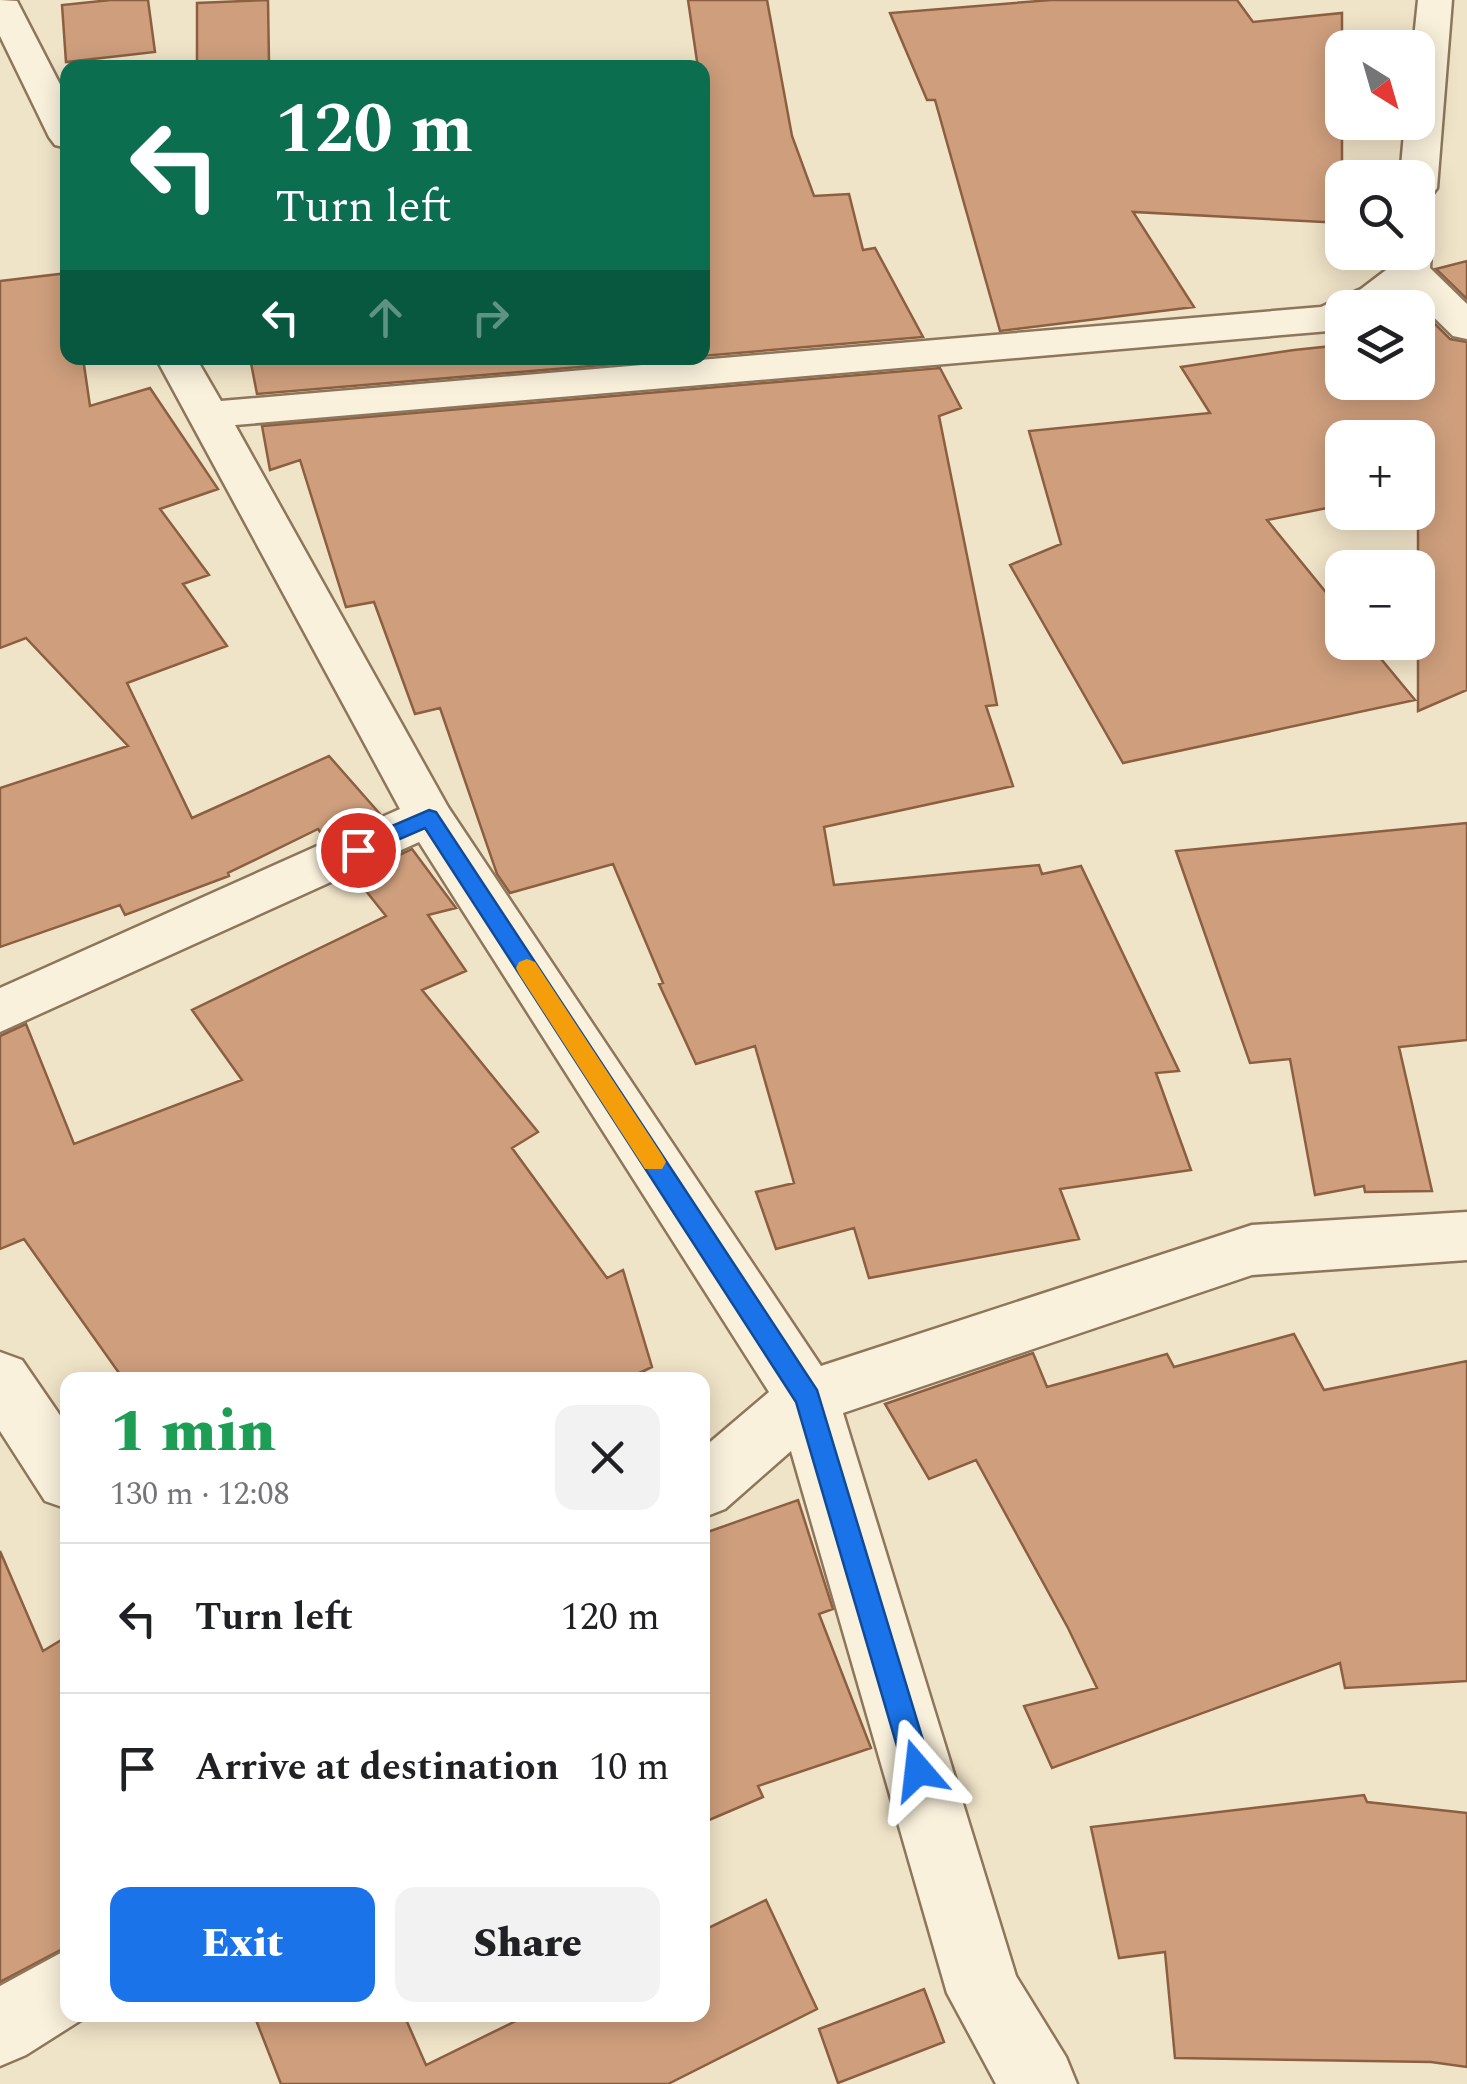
<!DOCTYPE html>
<html lang="en">
<head>
<meta charset="utf-8">
<style>
  :root { --surface:#fff; --page:#f2f2f2; --text:#202124; --muted:#757577; --line:#e0e0e0; --accent:#1a73e8 }
  body { margin:0; font-family:Spectral,serif; background:var(--page); color:var(--text); height:100vh; display:flex; flex-direction:column; font-size:38px; white-space:nowrap }
  * { box-sizing:border-box; margin:0 }
  p { font-size:32px; color:var(--muted) }
  .icon { flex:none; width:55px; height:55px; fill:none; stroke:currentColor; stroke-width:2; stroke-linecap:round; stroke-linejoin:round }
  .map { position:relative; flex:1; overflow:hidden }
  .side { position:absolute; left:60px; top:1372px; width:650px; height:650px; display:flex; flex-direction:column; background:var(--surface); border-radius:20px; box-shadow:0 5px 25px #0003 }
  .side>* { flex:none }
  .top-card { position:absolute; left:60px; top:60px; width:650px; height:305px; border-radius:20px; box-shadow:0 5px 25px #0003; background:#0b6e4f; color:#fff; overflow:hidden }
  .needle { width:65px; rotate:143deg }
  .controls { position:absolute; left:1325px; top:30px; display:grid; gap:20px }
  .controls a { display:grid; place-items:center; width:110px; height:110px; border-radius:20px; background:var(--surface); box-shadow:0 5px 25px #0003; font-size:50px }
  .pin { position:absolute; display:grid; place-items:center; width:85px; height:85px; color:#fff; margin:-42px; border:5px solid #fff; border-radius:50%; box-shadow:0 2px 10px #0007 }
  .me { position:absolute; width:110px; margin:-55px; rotate:343deg; stroke-linejoin:round; filter:drop-shadow(0 0 8px #0008) }
  .turn { display:flex; align-items:center; gap:35px; height:210px; padding:0 50px; font-size:45px }
  .turn .icon { width:130px; height:130px; stroke-width:2.5 }
  .turn b { display:block; font-size:70px; line-height:85px }
  .lanes { display:flex; align-items:center; height:95px; padding:0 50px; background:#0003; justify-content:center; gap:50px; direction:ltr }
  .lanes .off { opacity:.35 }
  .round { display:grid; place-items:center; flex:none; width:105px; height:105px; border-radius:20px; background:var(--page) }
  .summary { display:flex; align-items:center; justify-content:space-between; height:170px; padding:0 50px }
  h1 { font-size:60px; font-weight:800; line-height:75px; color:#1e9e55 }
  .action { display:flex; gap:20px; margin-top:auto; padding:20px 50px }
  .action a { flex:1; height:115px; border-radius:20px; background:var(--accent); color:#fff; font-size:40px; font-weight:800; line-height:115px; text-align:center }
  .action a+a { background:var(--page); color:var(--text) }
  ul { padding:0; list-style:none }
  li { display:flex; align-items:center; gap:30px; height:150px; padding:0 50px; border-top:2px solid var(--line) }
  li div { flex:1 }
  li b { display:block; font-size:38px }
  li em { font-style:normal }
  .map>svg:first-child { display:block }
</style>
</head>
<body>
<div class="map">
<svg width="1467" height="2084" viewBox="0 0 1467 2084">
  <rect width="100%" height="100%" fill="#f0e4c8"/>
  <!-- building -->
  <path fill="#cf9f7d" stroke="#8d5f41" stroke-width="2.5" d="M 111,0 L 148,0 L 155,52 L 66,62 L 62,5 Z
    M 268,0 L 269,63 L 197,68 L 197,3 Z
    M 688,0 L 767,0 L 792,136 L 814,196 L 849,194 L 863,250 L 875,248 L 923,337 L 702,356 L 702,68 L 698,68 Z
    M 1051,0 L 1237,0 L 1253,22 L 1342,13 L 1342,223 L 1133,212 L 1194,307 L 1000,331 L 935,100 L 927,100 L 890,13 Z
    M 1467,261 L 1467,299 L 1436,269 Z
    M 68,273 L 68,358 L 83,358 L 90,406 L 150,388 L 218,489 L 160,509 L 209,575 L 183,584 L 227,646 L 127,683 L 192,818 L 329,756 L 380,814 L 325,838 L 318,829 L 228,873 L 229,876 L 125,915 L 120,905 L 0,947 L 0,788 L 128,746 L 26,638 L 0,648 L 0,281 Z
    M 1418,307 L 1450,339 L 1467,342 L 1467,690 L 1418,711 L 1418,438 L 1342,438 L 1342,505 L 1267,520 L 1342,612 L 1342,642 L 1367,642 L 1415,700 L 1123,763 L 1010,565 L 1061,544 L 1029,431 L 1210,413 L 1181,367 L 1294,350 L 1342,345 L 1342,382 L 1418,382 Z
    M 250,358 L 686,358 L 257,394 Z
    M 940,368 L 961,408 L 939,416 L 997,705 L 986,706 L 1013,786 L 824,827 L 834,885 L 1039,865 L 1042,874 L 1081,866 L 1179,1071 L 1156,1073 L 1191,1170 L 1060,1189 L 1079,1239 L 869,1278 L 854,1228 L 776,1249 L 756,1192 L 794,1183 L 755,1046 L 696,1064 L 659,984 L 663,983 L 613,864 L 510,893 L 497,874 L 440,708 L 415,714 L 374,602 L 346,607 L 300,460 L 270,470 L 262,426 Z
    M 1467,823 L 1467,1040 L 1399,1047 L 1432,1191 L 1365,1192 L 1364,1186 L 1315,1195 L 1290,1059 L 1250,1063 L 1176,851 Z
    M 412,849 L 456,908 L 428,915 L 466,971 L 422,990 L 538,1132 L 512,1148 L 607,1278 L 623,1270 L 652,1367 L 625,1380 L 124,1380 L 24,1239 L 0,1249 L 0,1036 L 26,1024 L 74,1144 L 242,1080 L 192,1010 L 386,916 L 354,876 Z
    M 1294,1334 L 1324,1390 L 1467,1361 L 1467,1681 L 1345,1688 L 1340,1663 L 1052,1768 L 1024,1706 L 1097,1688 L 1068,1628 L 976,1460 L 929,1479 L 885,1404 L 1033,1353 L 1047,1387 L 1167,1354 L 1174,1367 Z
    M 798,1500 L 833,1609 L 819,1614 L 871,1748 L 758,1786 L 763,1797 L 702,1823 L 702,1534 Z
    M 0,1551 L 43,1651 L 68,1636 L 68,1946 L 0,1982 Z
    M 1364,1795 L 1367,1802 L 1467,1813 L 1467,2067 L 1431,2062 L 1175,2058 L 1165,1952 L 1119,1958 L 1091,1827 Z
    M 766,1900 L 817,2009 L 668,2084 L 281,2084 L 254,2015 L 404,2015 L 426,2065 L 528,2015 L 702,2015 L 702,1931 Z
    M 924,1989 L 944,2042 L 838,2083 L 819,2029 Z"/>
  <g fill="none" stroke-linecap="round" stroke-linejoin="round">
    <!-- street casing -->
    <g stroke="#8d765c" stroke-width="5">
      <path id="street" d="M 0,0 L 17,1 L 68,100 L 68,148 L 55,145 L 49,137 L 0,36 Z
        M 1418,0 L 1452,0 L 1437,188 L 1431,196 L 1418,199 L 1418,178 L 1400,178 L 1405,122 L 1418,122 L 1418,48 L 1413,48 Z
        M 1418,242 L 1425,244 L 1431,252 L 1430,268 L 1467,304 L 1467,339 L 1453,336 L 1408,292 L 1387,308 L 1342,308 L 1342,328 L 1329,331 L 235,425 L 448,807 L 821,1366 L 1252,1225 L 1467,1212 L 1467,1260 L 1252,1275 L 843,1413 L 1016,1976 L 1066,2057 L 1077,2084 L 996,2084 L 947,1993 L 791,1451 L 725,1509 L 702,1518 L 702,1449 L 769,1392 L 419,842 L 0,1032 L 0,988 L 400,809 L 156,358 L 196,358 L 221,401 L 1321,307 L 1361,289 L 1390,267 L 1391,252 L 1418,252 Z
        M 0,1352 L 22,1360 L 68,1427 L 68,1509 L 45,1501 L 0,1431 Z
        M 68,1949 L 68,2015 L 89,2015 L 26,2055 L 0,2066 L 0,1986 Z"/>
    </g>
    <!-- street -->
    <use href="#street" fill="#faf1dc" fill-rule="evenodd"/>
  </g>
  <!-- route -->
  <path fill="#1a73e8" stroke="#114b97" stroke-width="2.5" d="M 429,810 L 436,812 L 817,1390 L 932,1770 L 928,1779 L 918,1784 L 908,1779 L 904,1770 L 796,1402 L 425,828 L 358,857 L 347,850 L 350,844 Z"/>
  <!-- slow -->
  <path fill="#f59e0b" d="M 527,959 L 535,962 L 662,1155 L 666,1162 L 662,1169 L 645,1169 L 519,974 L 516,968 L 519,962 Z"/>
</svg>
<div class="controls">
<a><svg class="needle" viewBox="-14 -14 28 28"><path d="M0-13l5 13h-10z" fill="#e53935"/><path d="M0 13l5-13h-10z" fill="#757577"/></svg></a>
<a><svg class="icon" aria-label="search" viewBox="0 0 24 24"><circle cx="10" cy="10" r="6"/><path d="M15 15l6 6"/></svg></a>
<a><svg class="icon" aria-label="layers" viewBox="0 0 24 24"><path d="M12 4l9 5-9 5-9-5zM3 14l9 5 9-5"/></svg></a>
<a>+</a>
<a>−</a>
</div>
<div class="pin" style="left:358px;top:850px;background:#d93025"><svg class="icon" aria-label="arrive" viewBox="0 0 24 24"><path d="M6 21V4h12l-3 4 3 4H6"/></svg></div>
<svg class="me" style="left:918px;top:1770px" viewBox="-20 -20 40 40"><path d="M0-17L14 15 0 8-14 15z" fill="#1a73e8" stroke="#fff" stroke-width="4"/></svg>
<div class="top-card">
<div class="turn"><svg class="icon" aria-label="left" viewBox="0 0 24 24"><path d="M17 20v-9H6M10 6l-5 5 5 5"/></svg><div><b>120 m</b>Turn left</div></div>
<div class="lanes"><svg class="icon" aria-label="left" viewBox="0 0 24 24"><path d="M17 20v-9H6M10 6l-5 5 5 5"/></svg><svg class="icon off" aria-label="ahead" viewBox="0 0 24 24"><path d="M12 20V5M6 11l6-6 6 6"/></svg><svg class="icon off" aria-label="right" viewBox="0 0 24 24"><path d="M7 20v-9h11M14 6l5 5-5 5"/></svg></div>
</div>
<section class="side">
<div class="summary"><div><h1>1 min</h1><p>130 m · 12:08</p></div><a class="round"><svg class="icon" aria-label="close" viewBox="0 0 24 24"><path d="M6 6l12 12M18 6L6 18"/></svg></a></div>
<ul>
<li><svg class="icon" aria-label="left" viewBox="0 0 24 24"><path d="M17 20v-9H6M10 6l-5 5 5 5"/></svg><div><b>Turn left</b></div><em>120 m</em></li>
<li><svg class="icon" aria-label="arrive" viewBox="0 0 24 24"><path d="M6 21V4h12l-3 4 3 4H6"/></svg><div><b>Arrive at destination</b></div><em>10 m</em></li>
</ul>
<div class="action"><a>Exit</a><a>Share</a></div>
</section>
</div>
</body>
</html>
